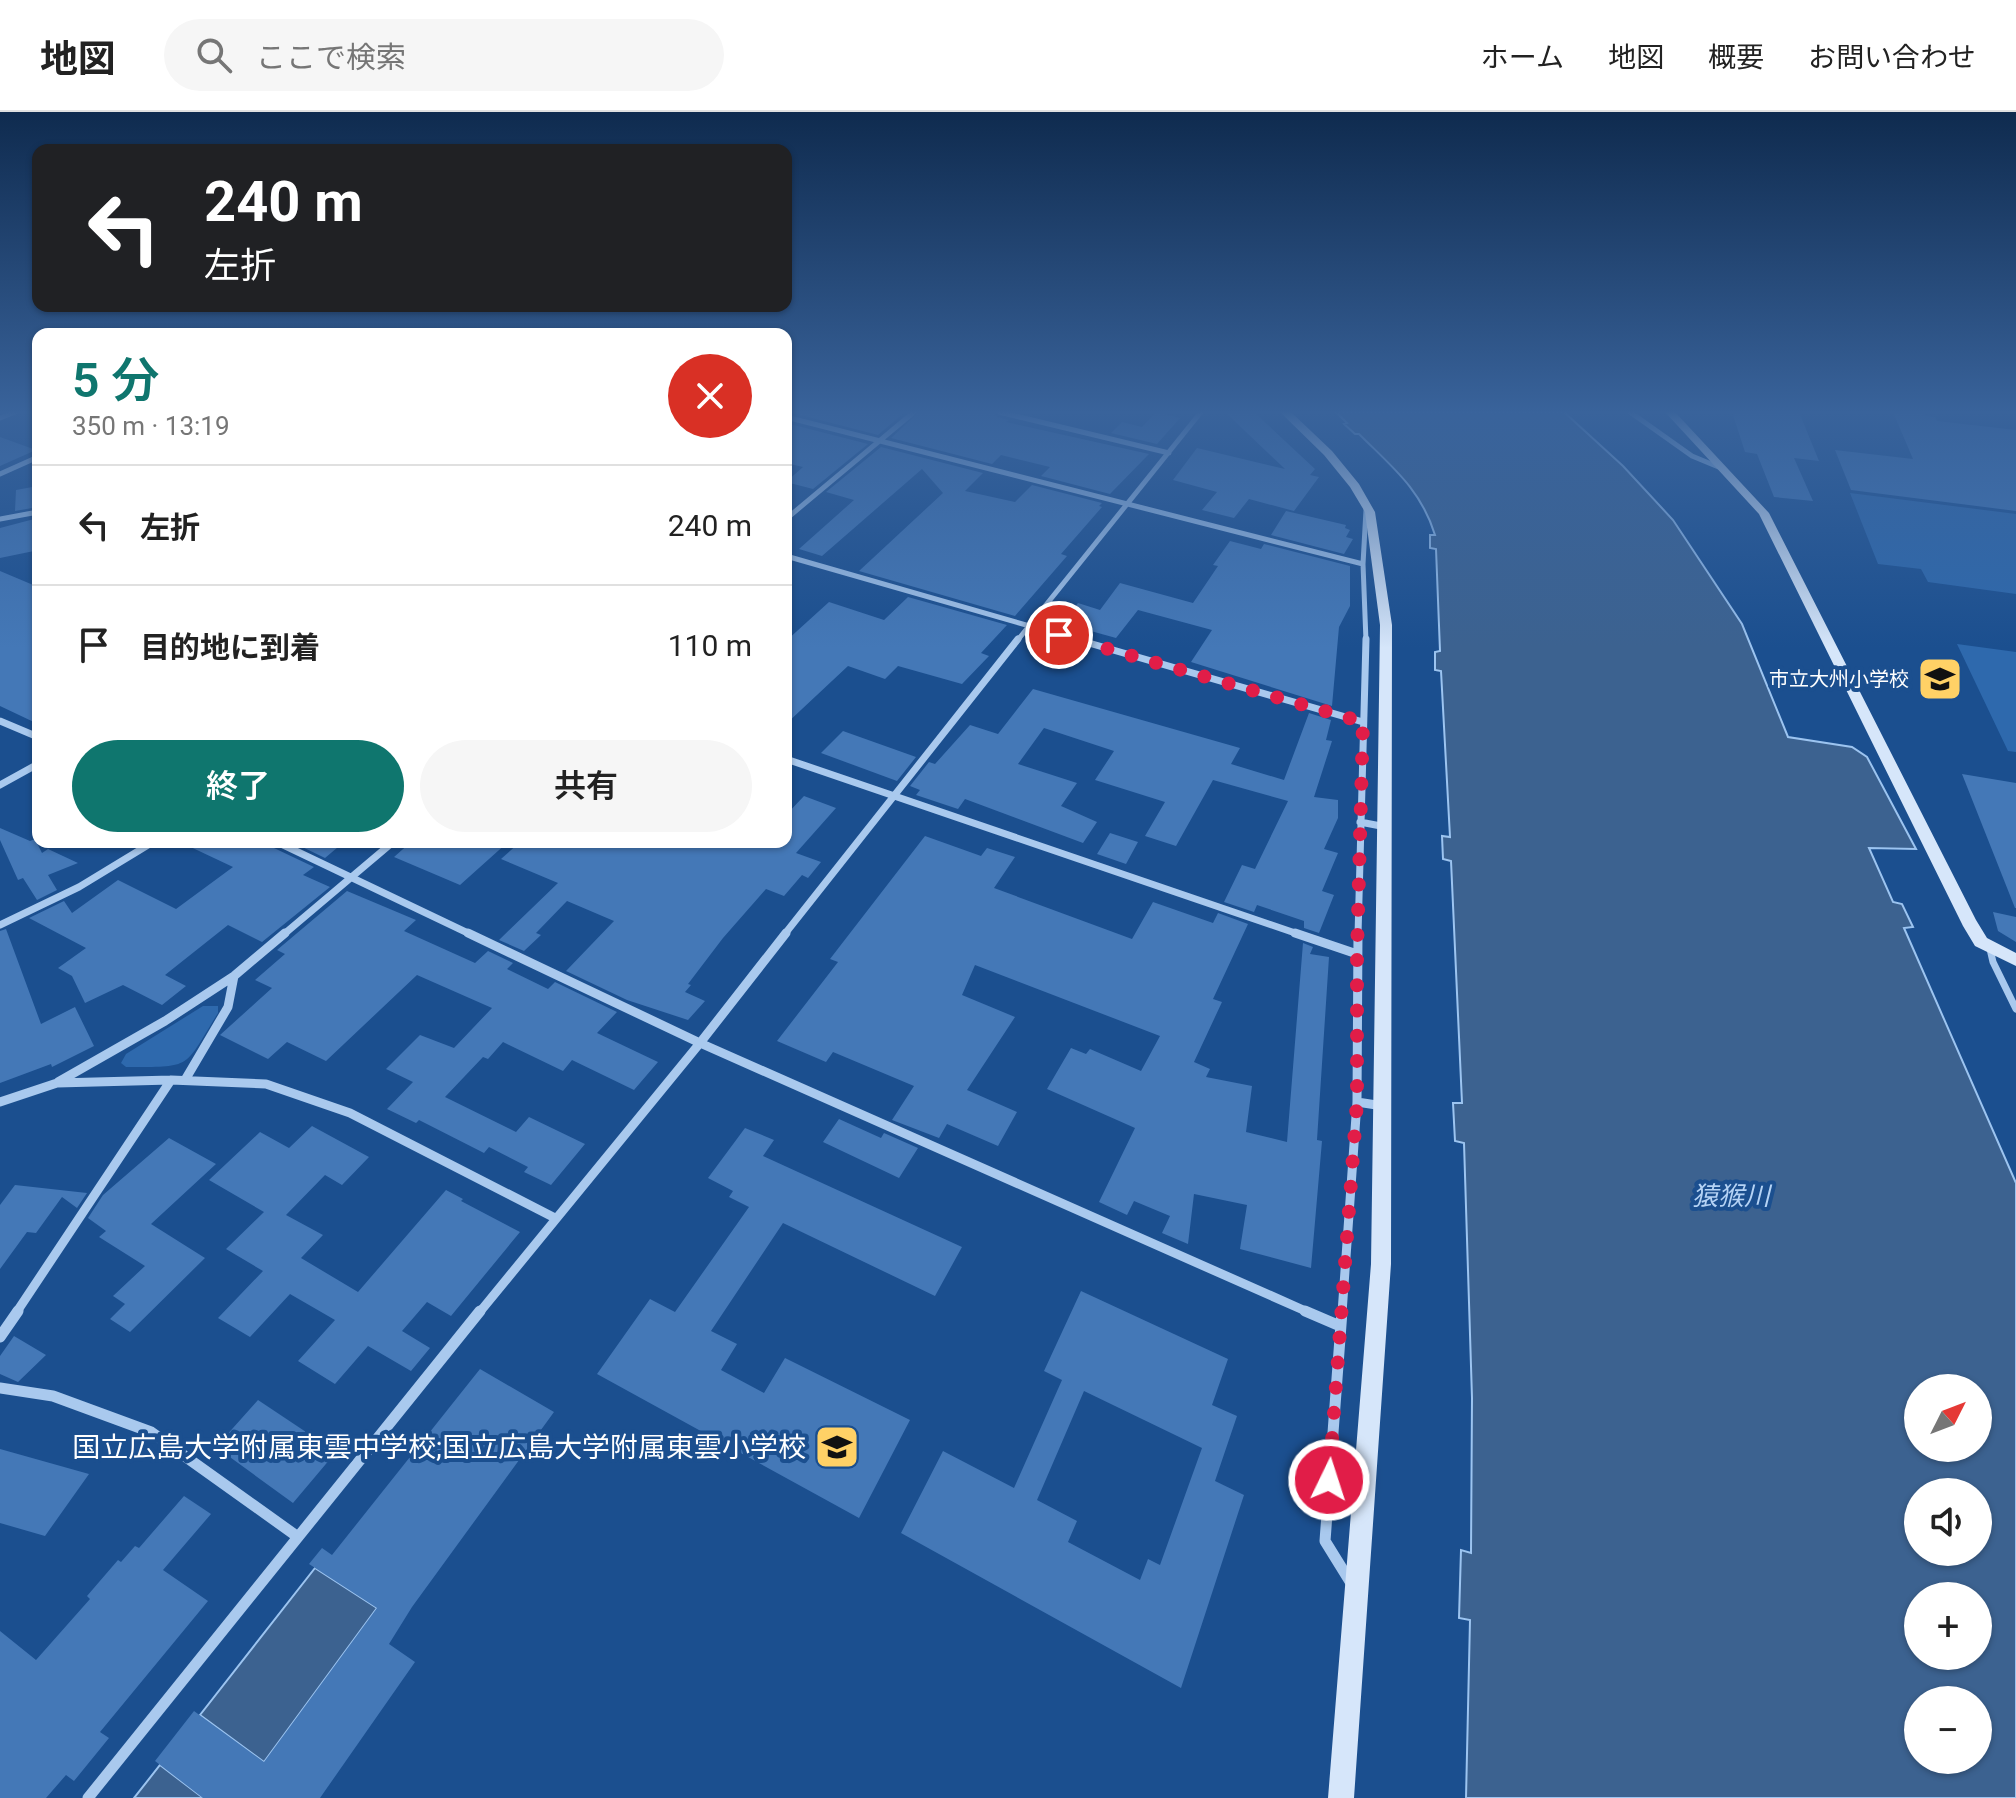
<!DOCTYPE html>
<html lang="ja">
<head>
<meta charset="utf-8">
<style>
  :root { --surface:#fff; --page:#f6f6f6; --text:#222; --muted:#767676; --line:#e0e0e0; --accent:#0f766e }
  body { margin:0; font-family:Roboto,"Noto Sans JP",sans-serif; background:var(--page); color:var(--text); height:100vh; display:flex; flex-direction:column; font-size:30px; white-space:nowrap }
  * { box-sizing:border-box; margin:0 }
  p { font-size:26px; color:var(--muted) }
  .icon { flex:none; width:44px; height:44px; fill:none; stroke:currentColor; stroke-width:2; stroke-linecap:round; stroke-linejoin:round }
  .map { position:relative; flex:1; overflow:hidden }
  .drawer { position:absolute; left:32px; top:216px; width:760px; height:520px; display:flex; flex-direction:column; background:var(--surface); border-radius:16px; box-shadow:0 2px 6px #0004 }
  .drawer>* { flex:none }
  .guide { position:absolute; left:32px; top:32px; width:760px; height:168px; border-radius:16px; box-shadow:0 2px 6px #0004; background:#202124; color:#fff; overflow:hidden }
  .needle { width:52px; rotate:48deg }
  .controls { position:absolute; left:1904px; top:1262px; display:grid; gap:16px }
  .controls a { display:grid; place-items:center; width:88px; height:88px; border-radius:50%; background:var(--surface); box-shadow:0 2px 6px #0004; font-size:40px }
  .pin { position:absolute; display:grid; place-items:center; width:68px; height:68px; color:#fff; margin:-34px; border:4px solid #fff; border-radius:50%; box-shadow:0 2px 8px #0007 }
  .me { position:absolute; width:88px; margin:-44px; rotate:4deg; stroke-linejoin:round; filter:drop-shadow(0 0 6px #0008) }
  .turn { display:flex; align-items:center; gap:28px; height:168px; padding:0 40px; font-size:36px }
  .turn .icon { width:104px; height:104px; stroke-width:2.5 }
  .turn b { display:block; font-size:56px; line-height:68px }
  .round { display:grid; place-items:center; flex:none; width:84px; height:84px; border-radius:42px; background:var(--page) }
  .overview { display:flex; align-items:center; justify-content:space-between; height:136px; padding:0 40px }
  h1 { font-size:48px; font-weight:600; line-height:60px; color:var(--accent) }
  .action { display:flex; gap:16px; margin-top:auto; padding:16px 40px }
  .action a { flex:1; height:92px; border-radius:48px; background:var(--accent); color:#fff; font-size:32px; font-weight:600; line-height:92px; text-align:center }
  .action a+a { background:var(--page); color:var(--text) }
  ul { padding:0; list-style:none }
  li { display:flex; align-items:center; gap:24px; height:120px; padding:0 40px; border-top:2px solid var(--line) }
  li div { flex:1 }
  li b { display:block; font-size:30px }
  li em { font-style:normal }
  header { display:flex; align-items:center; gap:48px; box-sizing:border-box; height:112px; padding:0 40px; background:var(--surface); border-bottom:2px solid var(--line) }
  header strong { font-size:38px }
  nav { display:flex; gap:44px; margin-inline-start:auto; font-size:28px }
  .search { width:560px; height:72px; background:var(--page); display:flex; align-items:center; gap:20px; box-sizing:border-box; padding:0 28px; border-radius:44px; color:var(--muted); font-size:30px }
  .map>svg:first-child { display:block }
</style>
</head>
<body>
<header>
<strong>地図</strong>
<div class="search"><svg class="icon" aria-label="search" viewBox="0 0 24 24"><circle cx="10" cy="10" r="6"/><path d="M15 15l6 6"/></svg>ここで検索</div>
<nav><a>ホーム</a><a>地図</a><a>概要</a><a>お問い合わせ</a></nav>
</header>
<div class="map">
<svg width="2016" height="1686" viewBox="0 0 2016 1686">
  <rect width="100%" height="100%" fill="#1b4f8f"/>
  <!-- green -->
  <path fill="#2e69ad" d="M 1850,381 L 2016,402 L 2016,482 L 1928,470 L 1921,457 L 1878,452 Z
    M 1957,532 L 2016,540 L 2016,640 L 2008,639 Z
    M 203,894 L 218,894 L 218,901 C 183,957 194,955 126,955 L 121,951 L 126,942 Z"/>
  <!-- water -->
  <path fill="#3c6290" stroke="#9cc4f0" stroke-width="2" fill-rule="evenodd" d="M 1336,300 L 1564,300 L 1623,354 L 1673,408 L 1742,512 L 1788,625 L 1852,635 L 1867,645 L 1916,737 L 1869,736 L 1893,790 L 1902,792 L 1913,815 L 1904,816 L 2016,1071 L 2016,1686 L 1466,1686 L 1470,1508 L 1459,1506 L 1461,1438 L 1471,1441 L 1472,1286 L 1464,1031 L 1455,1029 L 1453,991 L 1462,991 L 1451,749 L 1443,747 L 1442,724 L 1450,725 L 1441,559 L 1435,558 L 1435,540 L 1440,539 L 1436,437 L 1430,436 L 1430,423 L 1435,423 C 1421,377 1391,354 1359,322 L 1355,322 L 1344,312 L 1347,311 ZM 1918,1276 L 1978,1276 L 1978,1336 L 1918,1336 ZM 1918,1380 L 1978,1380 L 1978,1440 L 1918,1440 ZM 1918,1484 L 1978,1484 L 1978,1544 L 1918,1544 ZM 1918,1588 L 1978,1588 L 1978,1648 L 1918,1648 Z
    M 315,1456 L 377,1496 L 264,1650 L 200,1603 Z
    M 160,1653 L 202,1685 L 202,1686 L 134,1686 Z"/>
  <!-- building -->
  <path fill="#4478b7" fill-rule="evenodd" d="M 789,300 L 905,300 L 878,323 Z
    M 919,300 L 994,300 L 997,305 L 1009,308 L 1006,310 L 1149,342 L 1110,382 L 1041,364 L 1050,355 L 1001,343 L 992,352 L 891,326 Z
    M 1156,300 L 1180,306 L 1157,332 L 1111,321 L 1122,310 L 1142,315 Z
    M 1225,300 L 1254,300 L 1315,357 L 1310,363 L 1319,365 L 1294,399 L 1249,387 L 1234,406 L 1202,398 L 1217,380 L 1173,368 L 1197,336 L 1285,357 Z
    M 1732,300 L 1799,300 L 1819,349 L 1794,346 L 1813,389 L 1774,385 L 1757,342 L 1745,340 Z
    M 1893,300 L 1924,300 L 1925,304 L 1935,305 L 1937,309 L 2016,318 L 2016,399 L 1851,378 L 1835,338 L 1913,347 Z
    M 786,311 L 868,332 L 813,377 L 786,370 L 803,355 L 786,351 Z
    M 0,325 L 36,338 L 0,354 Z
    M 881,335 L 983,361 L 965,379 L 1015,390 L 1032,373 L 1102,391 L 1099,394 L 1102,395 L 1061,442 L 1067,444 L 1015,504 L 859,459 L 943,381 L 922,357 L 822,444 L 799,437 L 854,388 L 826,380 Z
    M 38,374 L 38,395 L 15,399 L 16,378 Z
    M 1286,399 L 1346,413 L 1345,416 L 1350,418 L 1346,425 L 1353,427 L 1344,442 L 1271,423 Z
    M 38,406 L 34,439 L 0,446 L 0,416 Z
    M 1230,429 L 1261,437 L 1264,432 L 1350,454 L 1350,494 L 1339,515 L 1332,594 L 1191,550 L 1212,518 L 1138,498 L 1116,526 L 1062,511 L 1078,491 L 1100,498 L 1120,471 L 1193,491 L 1218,454 L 1213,453 Z
    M 0,459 L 38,475 L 38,612 L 0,594 Z
    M 908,485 L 1007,513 L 981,541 L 989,544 L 962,572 L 898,554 L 885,567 L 848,554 L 786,612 L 786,529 L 829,490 L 884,508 Z
    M 1033,577 L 1240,636 L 1231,652 L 1284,668 L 1309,601 L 1331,608 L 1326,628 L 1332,629 L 1314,685 L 1338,688 L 1338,706 L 1324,737 L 1338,741 L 1322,779 L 1334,783 L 1319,821 L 1304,816 L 1304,809 L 1257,793 L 1254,800 L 1224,790 L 1242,753 L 1255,757 L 1288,689 L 1213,668 L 1176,734 L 1145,724 L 1165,690 L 1095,668 L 1114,639 L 1044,616 L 1018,652 L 1077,671 L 1061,694 L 1097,710 L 1083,731 L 965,687 L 958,697 L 916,683 L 920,678 L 910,674 L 929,650 L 935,652 L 970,613 L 998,622 Z
    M 843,619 L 916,645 L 897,669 L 821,641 Z
    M 1962,662 L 2016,671 L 2016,796 L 2015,796 Z
    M 804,684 L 836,696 L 796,741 L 821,750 L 808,766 L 802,763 L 784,784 L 766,777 L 723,826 L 688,872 L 691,873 L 685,880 L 705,889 L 688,908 L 627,888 L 566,859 L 614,809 L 567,789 L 536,821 L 541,823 L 524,839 L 499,828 L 558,771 L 501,747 L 520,730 L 636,730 L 645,734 L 649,730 L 786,730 L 786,703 Z
    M 0,716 L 30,729 L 35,727 L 42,741 L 48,737 L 78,751 L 48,763 L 57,778 L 37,788 L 23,766 L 18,768 L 0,728 Z
    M 1110,721 L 1138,730 L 1126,752 L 1097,742 Z
    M 925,724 L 981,744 L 987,736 L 1015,745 L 994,776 L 1132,827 L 1153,790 L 1213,811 L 1218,801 L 1248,812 L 1213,887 L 1222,890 L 1194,950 L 1210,957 L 1206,965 L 1252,974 L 1246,1020 L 1287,1030 L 1303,831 L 1313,835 L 1310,842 L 1329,845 L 1317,1028 L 1322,1029 L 1311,1156 L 1240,1137 L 1247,1093 L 1194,1082 L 1188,1132 L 1162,1121 L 1170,1104 L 1134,1089 L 1127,1103 L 1099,1090 L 1135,1016 L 1047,977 L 1071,936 L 1086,942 L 1090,937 L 1141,959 L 1160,924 L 975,853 L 962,883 L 1015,905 L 967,978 L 1017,1000 L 998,1034 L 947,1012 L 939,1026 L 892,1008 L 914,974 L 833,940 L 826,950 L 777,929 L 838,850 L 830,847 Z
    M 180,730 L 271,730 L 274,736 L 314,755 L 303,763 L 330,775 L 262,830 L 228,813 L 165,863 L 186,874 L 162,893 L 123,873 L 85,891 L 72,864 L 58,856 L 86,836 L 29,806 L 64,789 L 72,801 L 118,768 L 176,797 L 233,755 Z
    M 292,730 L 344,730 L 325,746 Z
    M 411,730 L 508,730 L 460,773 L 394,745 Z
    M 347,779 L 416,808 L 404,819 L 475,851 L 488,839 L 513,851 L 507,857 L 548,877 L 555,870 L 617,900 L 597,921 L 658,950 L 634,978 L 572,948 L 563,959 L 503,930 L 488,947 L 483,945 L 445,985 L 516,1020 L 529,1005 L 585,1032 L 551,1073 L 524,1060 L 528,1055 L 489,1035 L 484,1041 L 419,1008 L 416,1011 L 387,997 L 413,970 L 386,957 L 420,923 L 454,936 L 492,896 L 417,863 L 326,949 L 287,930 L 268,947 L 220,923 L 272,876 L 255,868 L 285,842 L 277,838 Z
    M 1993,800 L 2016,805 L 2016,830 L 1998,819 Z
    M 6,817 L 41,912 L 75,895 L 94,934 L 52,955 L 51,952 L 0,971 L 0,819 Z
    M 839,1007 L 881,1026 L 884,1021 L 918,1036 L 899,1066 L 823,1030 Z
    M 312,1014 L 369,1045 L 342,1073 L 325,1063 L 286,1103 L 323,1123 L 301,1146 L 358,1180 L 446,1078 L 463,1087 L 461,1089 L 520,1120 L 451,1204 L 427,1190 L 402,1219 L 430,1236 L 411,1259 L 368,1234 L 335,1272 L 298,1249 L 335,1208 L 290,1182 L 250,1225 L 218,1206 L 263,1159 L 226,1137 L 264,1100 L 209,1068 L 260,1020 L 289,1036 Z
    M 745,1016 L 774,1028 L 763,1044 L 962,1135 L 935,1184 L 783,1111 L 711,1219 L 737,1232 L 721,1258 L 764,1281 L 785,1246 L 910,1308 L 859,1406 L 597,1262 L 650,1187 L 675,1200 L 749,1095 L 729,1085 L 733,1079 L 708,1066 Z
    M 169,1026 L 216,1052 L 151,1112 L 205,1146 L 130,1220 L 110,1207 L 125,1192 L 113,1184 L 145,1154 L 99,1125 L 106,1119 L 88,1106 L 103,1083 Z
    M 15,1073 L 87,1081 L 77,1096 L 62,1085 L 36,1121 L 27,1120 L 0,1157 L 0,1093 Z
    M 1081,1179 L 1228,1247 L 1212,1293 L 1237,1304 L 1215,1369 L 1244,1383 L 1181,1576 L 901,1421 L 943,1339 L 1014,1376 L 1062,1268 L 1044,1259 ZM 1084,1279 L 1202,1336 L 1160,1453 L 1148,1447 L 1140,1468 L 1068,1430 L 1077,1409 L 1037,1388 Z
    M 14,1224 L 46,1243 L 18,1270 L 0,1262 L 0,1244 Z
    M 480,1257 L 554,1300 L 412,1495 L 389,1532 L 415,1550 L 320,1686 L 203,1686 L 155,1649 L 194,1599 L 264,1650 L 377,1496 L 309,1452 L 322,1436 L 332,1443 Z
    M 258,1288 L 336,1340 L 293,1391 L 216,1335 Z
    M 0,1337 L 89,1362 L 45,1424 L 0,1411 Z
    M 184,1384 L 211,1402 L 163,1458 L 208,1489 L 100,1620 L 109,1626 L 74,1669 L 66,1663 L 46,1686 L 0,1686 L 0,1519 L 36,1548 L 90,1487 L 87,1484 L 118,1448 L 121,1450 L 135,1434 L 139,1436 Z"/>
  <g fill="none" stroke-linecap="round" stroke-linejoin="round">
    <!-- lane -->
    <path stroke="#a9c9ee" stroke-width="7" d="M 1990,837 L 1993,850 L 2016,897"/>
    <!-- street-far3 -->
    <path stroke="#a9c9ee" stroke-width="5" d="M 999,300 L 1169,341
      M 1630,300 L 1692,344 L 1721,356
      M 786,305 L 1363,452
      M 0,306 L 15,300
      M 0,362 L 38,345
      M 0,407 L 38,400
      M 786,407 L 914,300
      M 786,444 L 1082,529
      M 1017,529 L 1201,300
      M 1366,529 L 1363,452 L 1366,398 L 1370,399"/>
    <!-- street-far2 -->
    <path stroke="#a9c9ee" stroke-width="7" d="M 1075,527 L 1363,610
      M 0,609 L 38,625
      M 786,647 L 1301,823
      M 0,673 L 38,652
      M 1360,710 L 1386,715
      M 277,730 L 472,823
      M 0,813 L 79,775 L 153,730
      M 283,823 L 393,730
      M 784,823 L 1018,527
      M 1358,823 L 1366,527"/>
    <!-- street-far1 -->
    <path stroke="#a9c9ee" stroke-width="9" d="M 468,821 L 700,931 L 1310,1201
      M 1295,821 L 1357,842
      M 185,968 L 228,895 L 234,864
      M 58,970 L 165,909 L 234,864 L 285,821
      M 0,990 L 57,971 L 171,968 L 266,972 L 350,1001 L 555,1106
      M 1357,990 L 1383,994
      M 16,1201 L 171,968
      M 479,1201 L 700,931 L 786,821
      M 1342,1201 L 1357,990 L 1358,821"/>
    <!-- street -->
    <path stroke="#a9c9ee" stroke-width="11" d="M 1305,1199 L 1340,1214
      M 1342,1199 L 1325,1429 L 1351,1471
      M 0,1225 L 18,1199
      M 0,1276 L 53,1284 L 151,1320 L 298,1425
      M 88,1686 L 480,1199"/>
    <!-- secondary -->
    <path fill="#d6e6fa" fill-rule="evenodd" d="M 1280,300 L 1291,300 L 1332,339 L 1359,372 L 1375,400 L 1392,513 L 1391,1152 L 1354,1686 L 1328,1686 L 1371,1152 L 1380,513 L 1365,400 L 1350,375 L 1324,343 Z
      M 1665,300 L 1675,300 L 1769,401 L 1976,808 L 1987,826 L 2016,841 L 2016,854 L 1975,834 L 1963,814 L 1759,402 Z"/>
  </g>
  <!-- sky -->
  <linearGradient id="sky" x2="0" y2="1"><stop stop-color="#0f2b4f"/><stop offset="0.56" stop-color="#39639b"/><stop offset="1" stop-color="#39639b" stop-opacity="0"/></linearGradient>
  <rect width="2016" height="536" fill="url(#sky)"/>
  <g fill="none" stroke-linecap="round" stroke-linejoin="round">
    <!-- route -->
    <path stroke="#e11d48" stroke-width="14" stroke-dasharray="0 25.2" d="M 1059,523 L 1363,610 L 1357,842 L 1357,990 L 1329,1368"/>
  </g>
  <!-- icons -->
  <defs>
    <g id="school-square" transform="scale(2.3)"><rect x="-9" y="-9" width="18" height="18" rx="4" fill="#ffd166" stroke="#1b4f8f"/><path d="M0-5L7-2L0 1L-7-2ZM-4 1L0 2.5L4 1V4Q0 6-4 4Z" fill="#111"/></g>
  </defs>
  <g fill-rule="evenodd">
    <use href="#school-square" x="1940" y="567"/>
    <use href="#school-square" x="837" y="1335"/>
  </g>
  <g text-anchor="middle" stroke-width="8" stroke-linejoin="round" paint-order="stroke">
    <!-- far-poi labels -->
    <g font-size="20" fill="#fff" stroke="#1b4f8f" text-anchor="end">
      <text x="1909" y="574">市立大州小学校</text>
    </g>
    <!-- water labels -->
    <g font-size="26" font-style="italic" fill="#b5d3f5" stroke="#1b4f8f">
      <text x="1731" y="1093">猿猴川</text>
    </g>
    <!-- near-poi labels -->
    <g font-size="28" fill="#fff" stroke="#1b4f8f" text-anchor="end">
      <text x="806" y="1345">国立広島大学附属東雲中学校;国立広島大学附属東雲小学校</text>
    </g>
  </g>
</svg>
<div class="controls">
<a><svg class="needle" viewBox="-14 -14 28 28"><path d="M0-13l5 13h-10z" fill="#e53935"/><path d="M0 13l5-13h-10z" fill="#767676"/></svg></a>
<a><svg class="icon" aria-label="sound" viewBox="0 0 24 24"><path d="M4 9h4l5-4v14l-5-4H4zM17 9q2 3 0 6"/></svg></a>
<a>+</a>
<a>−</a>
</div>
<div class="pin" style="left:1059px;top:523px;background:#d93025"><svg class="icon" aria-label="arrive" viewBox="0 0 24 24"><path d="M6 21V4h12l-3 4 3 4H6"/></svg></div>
<svg class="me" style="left:1329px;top:1368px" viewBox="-20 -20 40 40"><circle r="17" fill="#e11d48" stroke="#fff" stroke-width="3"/><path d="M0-11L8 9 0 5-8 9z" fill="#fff"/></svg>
<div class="guide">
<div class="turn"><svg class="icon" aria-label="left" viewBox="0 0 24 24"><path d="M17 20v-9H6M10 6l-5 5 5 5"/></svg><div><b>240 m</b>左折</div></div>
</div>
<section class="drawer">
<div class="overview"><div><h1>5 分</h1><p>350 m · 13:19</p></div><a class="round" style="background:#d93025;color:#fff"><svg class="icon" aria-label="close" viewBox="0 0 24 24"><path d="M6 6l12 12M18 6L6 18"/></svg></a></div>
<ul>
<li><svg class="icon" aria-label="left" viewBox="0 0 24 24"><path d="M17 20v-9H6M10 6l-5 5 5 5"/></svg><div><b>左折</b></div><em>240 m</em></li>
<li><svg class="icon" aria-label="arrive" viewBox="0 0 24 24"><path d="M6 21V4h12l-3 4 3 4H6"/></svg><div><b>目的地に到着</b></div><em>110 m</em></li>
</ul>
<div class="action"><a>終了</a><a>共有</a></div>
</section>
</div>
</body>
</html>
